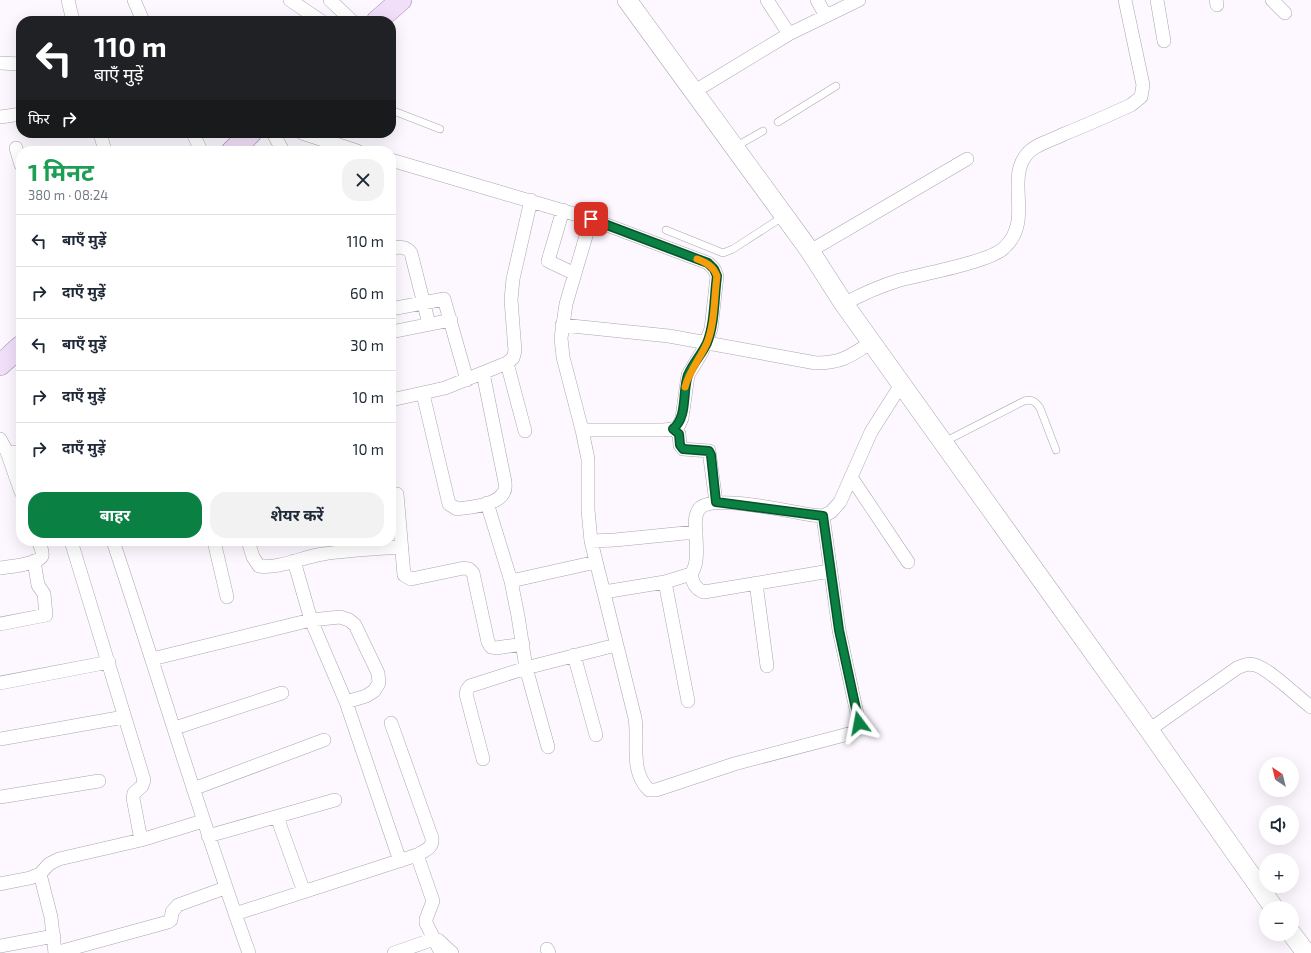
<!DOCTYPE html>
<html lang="hi">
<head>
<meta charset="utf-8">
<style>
  :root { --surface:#fff; --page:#f2f2f3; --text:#1f2937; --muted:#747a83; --line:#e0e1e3; --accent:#0b8043 }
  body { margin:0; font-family:"Exo 2","Noto Sans Devanagari",sans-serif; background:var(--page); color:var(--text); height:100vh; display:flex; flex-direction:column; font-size:15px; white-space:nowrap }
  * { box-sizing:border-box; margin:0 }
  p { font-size:13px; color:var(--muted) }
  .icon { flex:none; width:22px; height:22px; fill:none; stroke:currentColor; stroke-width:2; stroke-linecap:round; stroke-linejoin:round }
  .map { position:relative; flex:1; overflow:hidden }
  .sheet { position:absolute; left:16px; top:146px; width:380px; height:400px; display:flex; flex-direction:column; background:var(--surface); border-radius:16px; box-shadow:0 4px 16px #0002 }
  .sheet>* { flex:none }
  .top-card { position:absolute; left:16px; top:16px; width:380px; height:122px; border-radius:16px; box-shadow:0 4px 16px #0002; background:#202124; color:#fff; overflow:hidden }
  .needle { width:26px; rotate:325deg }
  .controls { position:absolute; left:1259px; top:757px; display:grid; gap:8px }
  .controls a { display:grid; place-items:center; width:40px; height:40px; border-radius:50%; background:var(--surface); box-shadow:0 4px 16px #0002; font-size:20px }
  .pin { position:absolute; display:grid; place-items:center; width:34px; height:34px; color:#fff; margin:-17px; border-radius:8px; box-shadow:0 2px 6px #0006 }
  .me { position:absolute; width:44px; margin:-22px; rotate:347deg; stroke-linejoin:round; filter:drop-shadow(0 0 3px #0008) }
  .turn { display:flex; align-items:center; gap:14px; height:84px; padding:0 12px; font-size:18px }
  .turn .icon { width:52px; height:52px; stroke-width:2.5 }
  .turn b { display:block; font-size:28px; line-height:34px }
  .then { display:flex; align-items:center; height:38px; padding:0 12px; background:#0003; gap:8px; font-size:15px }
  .round { display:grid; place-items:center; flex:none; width:42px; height:42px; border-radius:16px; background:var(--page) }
  .head { display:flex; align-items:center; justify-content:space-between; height:68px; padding:0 12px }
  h1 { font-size:24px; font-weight:700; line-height:30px; color:#1e9e55 }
  .cta { display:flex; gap:8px; margin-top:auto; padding:8px 12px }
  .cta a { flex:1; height:46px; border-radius:16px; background:var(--accent); color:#fff; font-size:16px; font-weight:700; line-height:46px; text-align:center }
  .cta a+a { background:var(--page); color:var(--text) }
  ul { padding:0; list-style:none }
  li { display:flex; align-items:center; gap:12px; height:52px; padding:0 12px; border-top:1px solid var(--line) }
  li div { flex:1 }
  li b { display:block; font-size:15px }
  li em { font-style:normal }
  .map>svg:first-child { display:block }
</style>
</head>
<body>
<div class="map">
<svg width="1311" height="953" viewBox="0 0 1311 953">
  <rect width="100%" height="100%" fill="#fdf8ff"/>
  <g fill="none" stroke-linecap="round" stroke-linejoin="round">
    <!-- lane casing -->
    <g stroke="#aaa6ac" stroke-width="8">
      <path id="lane" d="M 391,110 L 440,129
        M 778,122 L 836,86
        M 735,147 L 763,131
        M 666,230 L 723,253 L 733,249 L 784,216
        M 944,442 L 1024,401 C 1032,399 1035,401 1040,408 L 1056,450"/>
    </g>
    <!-- street casing -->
    <g stroke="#aaa6ac" stroke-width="14">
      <path id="street" d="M 68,0 L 73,21
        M 134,0 L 143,21
        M 290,0 L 321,21
        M 330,0 L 352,21
        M 767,0 L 789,34
        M 817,0 L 826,16
        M 1157,0 L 1164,41
        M 1216,0 L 1217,5
        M 1272,0 L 1285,13
        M 0,63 L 21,64
        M 695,91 L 789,34 L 859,0
        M 0,117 L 21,114
        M 100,133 L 105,151
        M 193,133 L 201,151
        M 273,133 L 283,151
        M 302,133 L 357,151
        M 16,148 L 21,165
        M 391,160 L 591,219 L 708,263 L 714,269 L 717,276 L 711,329 L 702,352 L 688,375 L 682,418 L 679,425 L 673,429 L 663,430 L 582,430
        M 563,210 L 548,261 L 575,274
        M 591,219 L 566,304 L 561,338 L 563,357 L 582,430 L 588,459 L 588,510 L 591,541 L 635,718 C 639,742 629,770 649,790 L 656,790 L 734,764 L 852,733 L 857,729 L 859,723 L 839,630 L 823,516
        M 391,248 C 400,247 406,246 411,253 L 429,324
        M 810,251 L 967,159
        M 844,304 C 862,294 880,286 900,280 C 923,274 989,262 1004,248 C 1034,221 1005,180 1027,154 C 1035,144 1053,140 1064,134 C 1087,125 1109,115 1131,105 L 1141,97 L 1143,85 L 1125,0
        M 391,309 L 444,299 L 467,380
        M 562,325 L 669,336 L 816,363 C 842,363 850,356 872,342
        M 391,332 L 451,320
        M 507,363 L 525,431
        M 423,394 L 449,504 L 457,509 C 470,507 497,506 504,492 C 506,489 505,485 505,482 L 483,373
        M 391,400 L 445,388 L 507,363 L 513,358 L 515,351 L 511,300 L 513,279 L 531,200
        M 673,429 L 679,434 L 680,445 L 683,449 L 709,451 L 716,502
        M 0,439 L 7,452 L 21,453
        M 7,452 L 21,492
        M 851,477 L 908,562
        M 397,494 L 404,575 L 411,579 L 464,568 L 469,569 L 473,573 L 488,642 L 491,647 L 496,648 L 523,644
        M 487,503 L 511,581 L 518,616 L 526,668 L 548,747
        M 71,541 L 144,780 L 142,786 L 134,793 L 133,798 L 141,840
        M 113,541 C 159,678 200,817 249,953
        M 214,541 L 227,597
        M 248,541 L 253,557 L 259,566 C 280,569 302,557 323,554 C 349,550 375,549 401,547
        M 591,541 L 615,540 L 695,532
        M 294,561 L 311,620 L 346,702 L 400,861
        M 0,568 C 8,567 39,564 42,556 C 43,552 40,545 38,541
        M 691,574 C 693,583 695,589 704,592 L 830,571
        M 511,581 L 596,562
        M 665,582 L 688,701
        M 756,583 L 767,666
        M 604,592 L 665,582 L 691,574 C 699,563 696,546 696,533 C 695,525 694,516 699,509 C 711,493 792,512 812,515 L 823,516 L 831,512 L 840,502 L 871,432 L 902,383
        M 0,624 L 46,615 L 44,594 L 38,585 L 34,561
        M 574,655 L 596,735
        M 152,659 L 311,620 L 340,617 L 349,620 L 355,625 L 378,673 L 379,683 L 374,691 L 366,696 L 346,702
        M 0,683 L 109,662
        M 175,728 L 282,693
        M 1149,730 L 1237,668 C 1244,665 1248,663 1255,665 C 1268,668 1299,698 1311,707
        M 0,739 L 124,717
        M 483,759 L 466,694 L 467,690 L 470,686 L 526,668 L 616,645
        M 193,789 L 324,740
        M 0,797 L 99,781
        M 277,817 L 304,892
        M 208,836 L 335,800
        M 417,855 L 433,901 L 426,919 L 426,923 L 441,953
        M 40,874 L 51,917 L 55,953
        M 0,884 L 30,878 L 40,874 L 49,864 L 59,859 L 141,840 L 203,821
        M 235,914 L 417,855 C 426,850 433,848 432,838 L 391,723
        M 0,946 L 54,936
        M 547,949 L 549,953
        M 55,953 L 168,922 L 171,920 L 172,912 L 178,905 L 225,888
        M 394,953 L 434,939 L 438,940 L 452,953"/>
    </g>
    <!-- secondary casing -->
    <g stroke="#aaa6ac" stroke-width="20">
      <path id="secondary" d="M 627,0 L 810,251 L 844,304 L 1149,730 L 1274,908
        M 1292,934 L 1306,953"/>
    </g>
    <!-- primary casing -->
    <g stroke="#a28eab" stroke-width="22">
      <path id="primary" d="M 377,21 L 401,0
        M 232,151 L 251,133
        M 0,365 L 21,346"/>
    </g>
    <!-- lane -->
    <use href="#lane" stroke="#fff" stroke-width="7"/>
    <!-- street -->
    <use href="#street" stroke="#fff" stroke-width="13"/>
    <!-- secondary -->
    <use href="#secondary" stroke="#fff" stroke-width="19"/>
    <!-- primary -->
    <use href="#primary" stroke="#f1dff9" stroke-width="21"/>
  </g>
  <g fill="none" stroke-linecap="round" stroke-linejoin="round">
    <!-- route casing -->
    <g stroke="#07532c" stroke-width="10">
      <path id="route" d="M 591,219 L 708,263 L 714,269 L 717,276 C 714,298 715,323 707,343 C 702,354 693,363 688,375 C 682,392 688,417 673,429 L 679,434 L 680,445 L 683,449 L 709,451 L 711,455 L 716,502 L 823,516 L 839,630 L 859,723"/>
    </g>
    <!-- route -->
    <use href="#route" stroke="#0b8043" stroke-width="7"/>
    <!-- slow -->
    <path stroke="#f59e0b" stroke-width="7" d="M 685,387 C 690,369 700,359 707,343 C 715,323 714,298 717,276 C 713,266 707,263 697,259"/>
  </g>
</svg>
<div class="controls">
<a><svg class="needle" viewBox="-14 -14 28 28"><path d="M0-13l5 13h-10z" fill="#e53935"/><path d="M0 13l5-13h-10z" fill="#747a83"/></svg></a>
<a><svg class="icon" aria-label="sound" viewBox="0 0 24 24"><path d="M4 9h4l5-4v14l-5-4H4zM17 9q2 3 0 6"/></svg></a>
<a>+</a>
<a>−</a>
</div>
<div class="pin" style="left:591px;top:219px;background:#d93025"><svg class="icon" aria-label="arrive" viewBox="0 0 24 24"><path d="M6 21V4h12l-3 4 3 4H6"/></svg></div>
<svg class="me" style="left:859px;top:723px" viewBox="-20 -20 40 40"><path d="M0-17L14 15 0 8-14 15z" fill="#0b8043" stroke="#fff" stroke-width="4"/></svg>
<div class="top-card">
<div class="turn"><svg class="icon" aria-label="left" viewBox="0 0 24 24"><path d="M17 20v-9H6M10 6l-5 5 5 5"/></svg><div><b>110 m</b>बाएँ मुड़ें</div></div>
<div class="then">फिर<svg class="icon" aria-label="right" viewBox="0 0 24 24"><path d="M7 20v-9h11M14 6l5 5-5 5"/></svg></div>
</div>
<section class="sheet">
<div class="head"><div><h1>1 मिनट</h1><p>380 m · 08:24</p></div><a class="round"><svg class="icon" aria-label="close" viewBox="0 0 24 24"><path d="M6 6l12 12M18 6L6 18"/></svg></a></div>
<ul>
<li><svg class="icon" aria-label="left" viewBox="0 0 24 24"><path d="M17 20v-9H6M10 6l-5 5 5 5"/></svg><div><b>बाएँ मुड़ें</b></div><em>110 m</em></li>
<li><svg class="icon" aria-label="right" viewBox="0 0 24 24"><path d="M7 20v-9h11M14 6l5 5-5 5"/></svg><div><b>दाएँ मुड़ें</b></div><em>60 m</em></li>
<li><svg class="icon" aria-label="left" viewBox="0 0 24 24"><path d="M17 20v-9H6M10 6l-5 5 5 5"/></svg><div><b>बाएँ मुड़ें</b></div><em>30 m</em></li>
<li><svg class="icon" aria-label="right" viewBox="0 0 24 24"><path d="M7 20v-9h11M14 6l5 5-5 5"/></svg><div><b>दाएँ मुड़ें</b></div><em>10 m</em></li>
<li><svg class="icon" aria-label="right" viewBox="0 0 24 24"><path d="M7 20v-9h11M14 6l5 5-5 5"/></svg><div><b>दाएँ मुड़ें</b></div><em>10 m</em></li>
</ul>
<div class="cta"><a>बाहर</a><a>शेयर करें</a></div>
</section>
</div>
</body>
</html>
